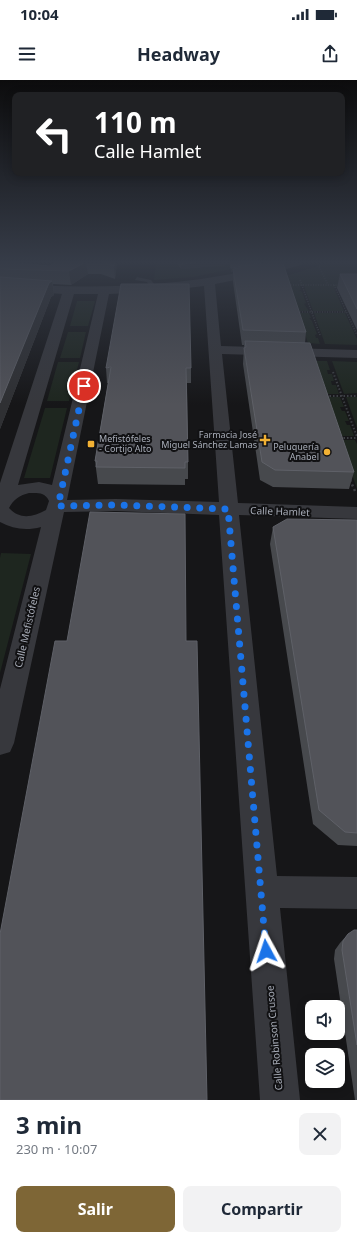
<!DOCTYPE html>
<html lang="es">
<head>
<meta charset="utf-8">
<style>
  :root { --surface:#fff; --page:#f2f2f3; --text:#1f2937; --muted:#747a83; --accent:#7e6636 }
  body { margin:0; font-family:"Noto Sans",sans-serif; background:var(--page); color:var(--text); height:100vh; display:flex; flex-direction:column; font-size:15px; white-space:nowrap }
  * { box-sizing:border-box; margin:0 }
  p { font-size:13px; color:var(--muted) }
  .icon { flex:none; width:22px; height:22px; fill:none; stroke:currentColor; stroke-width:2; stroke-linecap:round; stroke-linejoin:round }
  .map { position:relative; height:1020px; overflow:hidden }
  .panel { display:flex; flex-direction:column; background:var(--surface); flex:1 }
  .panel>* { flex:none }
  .hud { position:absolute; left:12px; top:12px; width:333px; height:84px; border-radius:8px; box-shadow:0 2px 10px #0003; background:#202124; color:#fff; overflow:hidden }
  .controls { position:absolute; left:305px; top:920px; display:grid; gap:8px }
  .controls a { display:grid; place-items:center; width:40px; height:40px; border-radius:8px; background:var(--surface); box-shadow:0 2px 10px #0003; font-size:20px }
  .pin { position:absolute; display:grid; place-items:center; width:34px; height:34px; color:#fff; margin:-17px; border:2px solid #fff; border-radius:50%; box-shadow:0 1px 4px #0007 }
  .me { position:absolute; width:44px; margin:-22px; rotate:355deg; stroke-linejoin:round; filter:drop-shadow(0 0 3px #0008) }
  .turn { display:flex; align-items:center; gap:14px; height:84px; padding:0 16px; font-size:18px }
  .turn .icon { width:52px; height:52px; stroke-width:2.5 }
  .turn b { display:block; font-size:28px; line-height:34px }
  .round { display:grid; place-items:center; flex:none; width:42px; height:42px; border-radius:8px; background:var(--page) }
  .summary { display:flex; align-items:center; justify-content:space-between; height:68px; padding:0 16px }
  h1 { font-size:24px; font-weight:700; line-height:30px }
  .cta { display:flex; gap:8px; margin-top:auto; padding:8px 16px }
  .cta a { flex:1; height:46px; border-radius:8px; background:var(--accent); color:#fff; font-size:16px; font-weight:700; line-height:46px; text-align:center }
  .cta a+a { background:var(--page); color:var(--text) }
  .status { display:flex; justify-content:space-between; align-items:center; height:28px; padding:0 20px; background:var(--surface); direction:ltr }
  .status svg { height:11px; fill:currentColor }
  header { display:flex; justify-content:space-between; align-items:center; height:52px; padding:0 16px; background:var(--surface); font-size:18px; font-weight:700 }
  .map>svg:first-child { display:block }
</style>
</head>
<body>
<div class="status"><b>10:04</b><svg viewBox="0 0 49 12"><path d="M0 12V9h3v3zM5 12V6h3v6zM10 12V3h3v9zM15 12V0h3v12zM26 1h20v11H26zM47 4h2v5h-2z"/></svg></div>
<header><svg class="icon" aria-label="menu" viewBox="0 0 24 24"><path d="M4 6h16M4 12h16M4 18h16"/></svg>Headway<svg class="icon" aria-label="share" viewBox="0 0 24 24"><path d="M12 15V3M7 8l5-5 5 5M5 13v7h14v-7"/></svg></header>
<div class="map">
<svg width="357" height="1020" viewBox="0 0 357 1020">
  <rect width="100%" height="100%" fill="#161618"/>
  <!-- green -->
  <path fill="#1e261f" d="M 156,183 L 261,183 L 193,197 L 154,200 Z
    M 327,183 L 357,183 L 357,208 L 334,208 L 344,231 L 313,231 L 304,206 L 300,206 L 301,210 L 299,210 L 302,212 L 306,223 L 304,224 L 309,231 L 297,231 L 286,196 Z
    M 77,221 L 95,221 L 88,246 L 70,246 Z
    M 298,233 L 309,233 L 311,238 L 309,238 L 312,241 L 317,254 L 315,255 L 316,258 L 318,258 L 320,264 L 308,263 Z
    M 314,233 L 345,233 L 357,259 L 357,265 L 325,264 Z
    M 68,252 L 86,252 L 80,278 L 60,278 Z
    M 314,281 L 327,281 L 330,290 L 327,290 L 328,294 L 332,294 L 334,301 L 331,301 L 332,305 L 336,305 L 339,314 L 325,314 Z
    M 332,281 L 357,282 L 357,313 L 344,314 Z
    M 58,282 L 79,282 L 69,321 L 47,321 Z
    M 326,317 L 340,317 L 344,327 L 340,327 L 342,331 L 345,331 L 349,341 L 345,341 L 347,345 L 350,345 L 354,356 L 339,356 Z
    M 346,317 L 357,317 L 357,348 Z
    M 45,328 L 67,328 L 50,398 L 24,398 Z
    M 340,360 L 355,360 L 357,364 L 357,409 Z
    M 1,473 L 31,474 L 0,593 L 0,478 Z"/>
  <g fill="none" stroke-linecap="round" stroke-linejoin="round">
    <!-- path-far2 -->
    <path stroke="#3d3f44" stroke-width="1.5" stroke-dasharray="1 1.5" stroke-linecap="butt" d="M 322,183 L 319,186 L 328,205
      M 300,200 L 320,255
      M 288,205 L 341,205
      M 334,205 L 357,255
      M 297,232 L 347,232"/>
    <!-- path-far1 -->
    <path stroke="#3d3f44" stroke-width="2" stroke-dasharray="1.5 2" stroke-linecap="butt" d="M 333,292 L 357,357
      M 326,316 L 357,316
      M 340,358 L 357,358"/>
    <!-- path -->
    <path stroke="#3d3f44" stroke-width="2.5" stroke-dasharray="2 3" stroke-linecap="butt" d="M 350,400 L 355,411"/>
    <!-- service -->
    <path fill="#37383d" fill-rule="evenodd" d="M 137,197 L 151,200 L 158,209 L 153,210 L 147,202 L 135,200 Z"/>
    <!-- minor -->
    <path fill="#37383d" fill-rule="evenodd" d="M 288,183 L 302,183 L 301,185 L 271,193 L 215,204 L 221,266 L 357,270 L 357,278 L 222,274 L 238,423 L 357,427 L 357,439 L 239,435 L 277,796 L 357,797 L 357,829 L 280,828 L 300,1020 L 260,1020 L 219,435 L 116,431 L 64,432 L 14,663 L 10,672 L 0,675 L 0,609 L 41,447 C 26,451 13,449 0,442 L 0,403 L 62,214 L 0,209 L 0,203 C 80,209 158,208 237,193 C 254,190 271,188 288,183 ZM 204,206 L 219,422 L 116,419 L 67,420 L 109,214 L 153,212 ZM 74,214 L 98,214 L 52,405 L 39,402 L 18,405 ZM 29,413 C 38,413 45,412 49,421 L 46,430 C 33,437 20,440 9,428 C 13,420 20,415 29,413 Z"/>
  </g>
  <!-- wall -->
  <path fill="#47494d" d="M 0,183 L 50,186 L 53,183 L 117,183 L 115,199 L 101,194 L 88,194 L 71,205 L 53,204 L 54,215 L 51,217 L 0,349 Z
    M 177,183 L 226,183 L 226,185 L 181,189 Z
    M 230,183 L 283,183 L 306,252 L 305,263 L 354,392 L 349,409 L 273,407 L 260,400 L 243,284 L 244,265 L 242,265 L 233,202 L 233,192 L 231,192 Z
    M 340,194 L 357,194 L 357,250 L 337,208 Z
    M 106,288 L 191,288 L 191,303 L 187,303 L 188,382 L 188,399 L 185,399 L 185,405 L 98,404 L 95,381 L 108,303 L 107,303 Z
    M 357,440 L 357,766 L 338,765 L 313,744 L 270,464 L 273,447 Z
    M 357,850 L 357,1020 L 355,1020 L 334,879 L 335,870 L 340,863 L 348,854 Z"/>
  <!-- shaded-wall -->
  <path fill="#2f3033" d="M 84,183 L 86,183 L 88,194 L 71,205 L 69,191 Z
    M 115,183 L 117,183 L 115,199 L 114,186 Z
    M 196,183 L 226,183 L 226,185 L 181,189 L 181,184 Z
    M 260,183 L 278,183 L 233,189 L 233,192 L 231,192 L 231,188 Z
    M 52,201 L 54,215 L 51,217 L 0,349 L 0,323 L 49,203 Z"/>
  <!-- building -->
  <path fill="#525359" stroke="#5f6168" d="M 0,183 L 17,183 L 50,186 L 53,183 L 84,183 L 69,191 L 0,189 Z
    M 104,183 L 115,183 L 114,186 Z
    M 180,183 L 196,183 L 181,184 Z
    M 231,183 L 260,183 L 231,188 Z
    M 263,183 L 283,183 L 306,252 L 243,250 L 233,189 Z
    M 340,194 L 357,194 L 357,229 Z
    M 0,197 L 52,201 L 49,203 L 0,323 Z
    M 121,204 L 189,204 L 191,288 L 186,288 L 188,382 L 185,382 L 185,388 L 96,387 L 97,381 L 95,381 L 111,287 L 106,288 Z
    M 245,261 L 310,263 L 354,392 L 275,390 L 262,382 L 244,268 L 246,267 Z
    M 90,432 L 185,434 L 186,561 L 197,561 L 207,1020 L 0,1020 L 0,854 L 55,561 L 67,561 Z
    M 287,439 L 357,440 L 357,753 L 345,752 L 319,730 L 273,447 Z
    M 354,850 L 357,850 L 357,965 L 342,870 L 343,861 L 348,854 Z"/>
  <!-- sky -->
  <linearGradient id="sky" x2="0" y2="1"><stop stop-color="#0c0c0d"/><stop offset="0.56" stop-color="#363c48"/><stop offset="1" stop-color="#363c48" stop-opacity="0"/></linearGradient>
  <rect width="357" height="325" fill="url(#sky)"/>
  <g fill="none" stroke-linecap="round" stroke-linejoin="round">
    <!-- route -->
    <path stroke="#1a73e8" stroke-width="7" stroke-dasharray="0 12.6" d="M 84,306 L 58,426 L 116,425 L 228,429 L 266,871"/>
  </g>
  <!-- markers -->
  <g fill="#f2b134" stroke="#111113" stroke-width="1.5">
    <path d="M263 354h4v4h4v4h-4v4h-4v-4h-4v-4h4z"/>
    <rect x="87" y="360" width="8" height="8" rx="2"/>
    <circle cx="327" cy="372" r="4"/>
  </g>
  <g text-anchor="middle" stroke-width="4" stroke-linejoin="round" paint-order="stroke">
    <!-- far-poi labels -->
    <g font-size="9" fill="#a8adb8" stroke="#111113" text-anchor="end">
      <text x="257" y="358">Farmacia José<tspan x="257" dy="10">Miguel Sánchez Lamas</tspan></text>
      <text x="99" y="362" text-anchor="start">Mefistófeles<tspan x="99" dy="10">- Cortijo Alto</tspan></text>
      <text x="319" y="370">Peluquería<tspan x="319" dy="10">Anabel</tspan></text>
    </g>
    <!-- street labels -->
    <g font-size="10" fill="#a8adb8" stroke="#111113">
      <text transform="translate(280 431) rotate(2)" y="4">Calle Hamlet</text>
      <text transform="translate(27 547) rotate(-77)" y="4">Calle Mefistófeles</text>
      <text transform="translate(274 958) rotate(-95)" y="4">Calle Robinson Crusoe</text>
    </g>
  </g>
</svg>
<div class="controls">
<a><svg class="icon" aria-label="sound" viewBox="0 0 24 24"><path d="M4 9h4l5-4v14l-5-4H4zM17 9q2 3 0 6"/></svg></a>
<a><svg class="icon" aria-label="layers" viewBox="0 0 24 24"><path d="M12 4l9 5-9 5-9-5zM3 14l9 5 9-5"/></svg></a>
</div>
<div class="pin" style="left:84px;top:306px;background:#d93025"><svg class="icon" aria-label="arrive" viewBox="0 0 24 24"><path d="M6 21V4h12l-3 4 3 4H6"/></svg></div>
<svg class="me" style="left:266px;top:871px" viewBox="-20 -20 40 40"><path d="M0-17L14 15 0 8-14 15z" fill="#1a73e8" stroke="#fff" stroke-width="4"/></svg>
<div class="hud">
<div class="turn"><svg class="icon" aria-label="left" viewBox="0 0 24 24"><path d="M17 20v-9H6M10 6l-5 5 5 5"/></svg><div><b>110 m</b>Calle Hamlet</div></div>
</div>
</div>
<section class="panel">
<div class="summary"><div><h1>3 min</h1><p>230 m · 10:07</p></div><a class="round"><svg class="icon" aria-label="close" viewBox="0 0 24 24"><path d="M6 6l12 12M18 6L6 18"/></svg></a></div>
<div class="cta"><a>Salir</a><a>Compartir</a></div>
</section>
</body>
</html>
